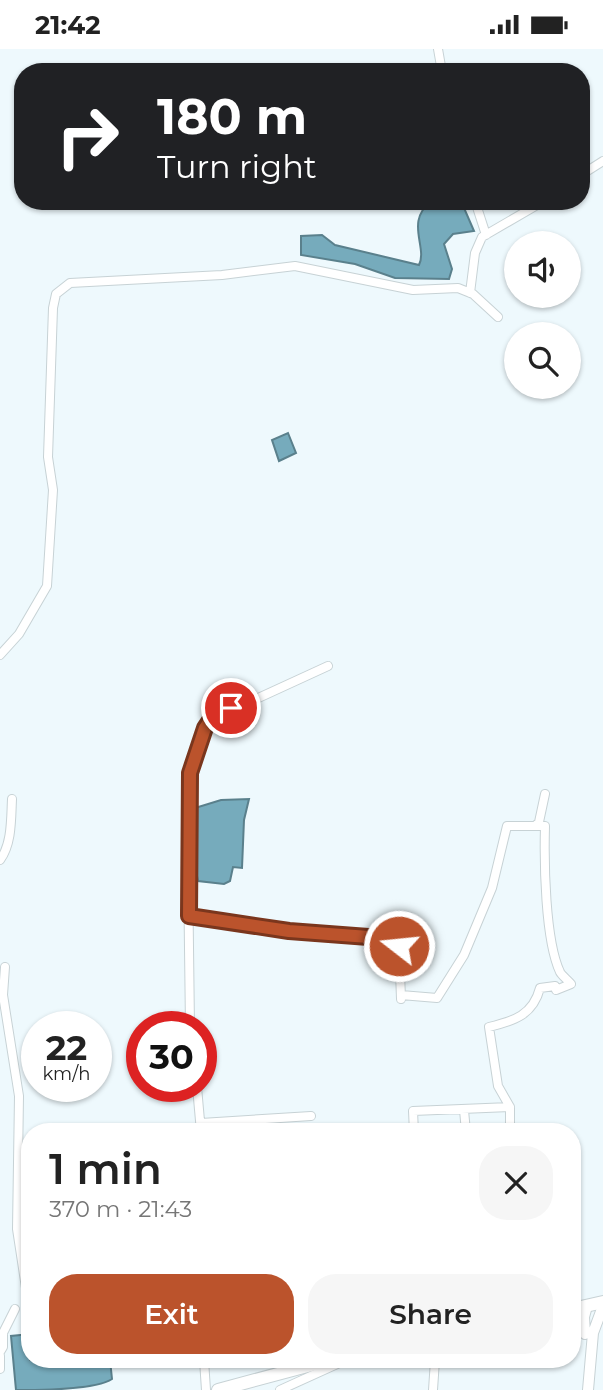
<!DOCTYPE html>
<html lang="en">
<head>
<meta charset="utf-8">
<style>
  :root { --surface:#fff; --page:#f6f6f6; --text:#222; --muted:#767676; --accent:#bb532c }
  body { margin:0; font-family:Montserrat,sans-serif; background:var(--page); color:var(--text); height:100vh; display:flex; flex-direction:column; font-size:26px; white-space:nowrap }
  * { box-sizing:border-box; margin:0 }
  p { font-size:23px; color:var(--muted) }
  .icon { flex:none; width:38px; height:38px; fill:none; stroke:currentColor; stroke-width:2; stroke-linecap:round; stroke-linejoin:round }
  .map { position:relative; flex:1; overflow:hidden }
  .sheet { position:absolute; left:21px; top:1074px; width:560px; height:245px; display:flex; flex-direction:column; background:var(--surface); border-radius:28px; box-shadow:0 2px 5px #0004 }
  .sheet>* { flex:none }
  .top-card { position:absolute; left:14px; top:14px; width:576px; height:147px; border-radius:28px; box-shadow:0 2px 5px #0004; background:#202124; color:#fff; overflow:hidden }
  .controls { position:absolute; left:504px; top:182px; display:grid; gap:14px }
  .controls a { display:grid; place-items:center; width:77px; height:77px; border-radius:50%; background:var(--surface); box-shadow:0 2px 5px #0004; font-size:35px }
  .speed { position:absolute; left:21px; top:962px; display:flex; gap:14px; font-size:35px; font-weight:700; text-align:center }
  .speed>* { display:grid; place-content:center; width:91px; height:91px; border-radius:50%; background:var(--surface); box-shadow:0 2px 5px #0004; line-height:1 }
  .speed small { font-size:18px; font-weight:400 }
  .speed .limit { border:10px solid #d22; background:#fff; color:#111 }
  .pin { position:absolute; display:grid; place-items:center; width:60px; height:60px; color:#fff; margin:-30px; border:4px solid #fff; border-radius:50%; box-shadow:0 2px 7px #0007 }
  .me { position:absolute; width:77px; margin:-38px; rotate:286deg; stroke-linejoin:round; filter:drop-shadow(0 0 5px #0008) }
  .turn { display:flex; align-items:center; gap:24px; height:147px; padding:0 28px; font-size:32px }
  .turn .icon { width:91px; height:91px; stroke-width:2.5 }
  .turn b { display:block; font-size:49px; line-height:60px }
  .round { display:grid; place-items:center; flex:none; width:74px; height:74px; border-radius:28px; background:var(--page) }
  .summary { display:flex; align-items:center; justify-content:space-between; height:119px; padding:0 28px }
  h1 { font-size:42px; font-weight:600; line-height:52px }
  .action { display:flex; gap:14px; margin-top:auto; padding:14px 28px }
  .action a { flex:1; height:80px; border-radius:28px; background:var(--accent); color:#fff; font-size:28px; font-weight:600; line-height:80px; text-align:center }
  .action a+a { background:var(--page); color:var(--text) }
  .status { display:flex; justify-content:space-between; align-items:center; height:49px; padding:0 35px; background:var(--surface); direction:ltr }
  .status svg { height:19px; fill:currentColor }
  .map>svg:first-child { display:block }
</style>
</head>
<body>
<div class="status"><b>21:42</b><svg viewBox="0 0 49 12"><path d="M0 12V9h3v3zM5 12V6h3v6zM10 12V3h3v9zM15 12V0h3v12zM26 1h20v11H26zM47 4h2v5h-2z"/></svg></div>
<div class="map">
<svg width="603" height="1341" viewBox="0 0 603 1341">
  <rect width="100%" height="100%" fill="#eef9fd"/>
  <!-- water -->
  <path fill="#76abbc" stroke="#5a808c" stroke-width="2" d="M 432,152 L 461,152 L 474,182 L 453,185 L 444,195 L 452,220 L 449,230 L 395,229 L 355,215 L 301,206 L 301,187 L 322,186 L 335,196 L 419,216 C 428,198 404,172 432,152 Z
    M 288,384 L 296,404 L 279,412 L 272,391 Z
    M 249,750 L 244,771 L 242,819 L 233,818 L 230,832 L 224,835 L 198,832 L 193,807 L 195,759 L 221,751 Z
    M 30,1285 L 30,1311 L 110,1311 L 112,1330 C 96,1341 41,1341 16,1341 L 11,1287 Z"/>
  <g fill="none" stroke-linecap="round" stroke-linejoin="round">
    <!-- minor casing -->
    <g stroke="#c7d2d5" stroke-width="10">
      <path id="minor" d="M 438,0 L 442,23
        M 581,126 L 603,112
        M 475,152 L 486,186
        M 470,244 L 475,204 L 482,188 L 544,152
        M 0,606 L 19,585 L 47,537 L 53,441 L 48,408 L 53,259 L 56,245 L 70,234 L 222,226 L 295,217 L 413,241 L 458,239 L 473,245 L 498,268
        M 0,811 C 12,795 11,770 12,750
        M 189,867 L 289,882 L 395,890 L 399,896 L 401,950
        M 5,918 L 3,946 L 19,1047 L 17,1180 L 28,1252
        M 401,946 L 437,949 L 464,906 L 492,839 L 507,777 L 535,777 L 539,773 L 545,745
        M 190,978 L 187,739 L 205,679 L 213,667 L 225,660 L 254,651 L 328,617
        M 197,1038 L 201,1083
        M 510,1058 L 498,1037 L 489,978 C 514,972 533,966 540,939 L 555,937 L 556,941 L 571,935 C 568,931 562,927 560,923 C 545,891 544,813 545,777 L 535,777
        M 464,1061 L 466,1083
        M 201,1074 L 311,1067
        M 414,1083 L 413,1062 L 510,1058 L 510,1083
        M 0,1303 L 3,1298 L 3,1284 L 15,1260
        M 0,1307 L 0,1320
        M 204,1311 L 206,1341
        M 280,1341 L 346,1311
        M 433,1341 L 435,1311"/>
    </g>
    <!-- major casing -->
    <g stroke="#c7d2d5" stroke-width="12">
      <path id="major" d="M 585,1285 L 584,1268 L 587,1257
        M 588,1341 L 593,1284 L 603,1257"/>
    </g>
    <!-- highway casing -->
    <g stroke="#c7d2d5" stroke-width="14">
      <path id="highway" d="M 572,1260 L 603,1253
        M 572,1265 L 584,1281
        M 218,1341 L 330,1311"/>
    </g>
    <!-- minor -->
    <use href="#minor" stroke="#fff" stroke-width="8"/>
    <!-- major -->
    <use href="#major" stroke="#fff" stroke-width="10"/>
    <!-- highway -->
    <use href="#highway" stroke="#fff" stroke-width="12"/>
  </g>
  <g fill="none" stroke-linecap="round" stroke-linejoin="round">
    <!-- route casing -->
    <g stroke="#7a361d" stroke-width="18">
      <path id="route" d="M 231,659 L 213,667 L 205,679 L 190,724 L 189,867 L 289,882 L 395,890 L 399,897"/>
    </g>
    <!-- route -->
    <use href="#route" stroke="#bb532c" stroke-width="12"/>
  </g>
</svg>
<div class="controls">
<a><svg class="icon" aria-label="sound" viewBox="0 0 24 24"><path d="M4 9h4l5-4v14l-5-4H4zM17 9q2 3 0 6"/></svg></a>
<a><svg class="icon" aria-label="search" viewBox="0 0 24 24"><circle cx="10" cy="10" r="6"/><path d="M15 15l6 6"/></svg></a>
</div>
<div class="speed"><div>22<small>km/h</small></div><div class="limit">30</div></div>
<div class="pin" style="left:231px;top:659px;background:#d93025"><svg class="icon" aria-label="arrive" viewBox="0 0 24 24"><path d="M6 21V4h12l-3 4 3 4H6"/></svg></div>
<svg class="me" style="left:399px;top:897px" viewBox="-20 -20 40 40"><circle r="17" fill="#bb532c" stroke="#fff" stroke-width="3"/><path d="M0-11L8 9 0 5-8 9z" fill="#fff"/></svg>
<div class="top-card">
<div class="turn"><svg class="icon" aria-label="right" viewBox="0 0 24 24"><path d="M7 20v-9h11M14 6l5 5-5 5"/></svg><div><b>180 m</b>Turn right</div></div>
</div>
<section class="sheet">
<div class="summary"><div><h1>1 min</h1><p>370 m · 21:43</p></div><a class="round"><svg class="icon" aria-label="close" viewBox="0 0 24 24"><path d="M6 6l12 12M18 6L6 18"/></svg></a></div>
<div class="action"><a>Exit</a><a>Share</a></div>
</section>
</div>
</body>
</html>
